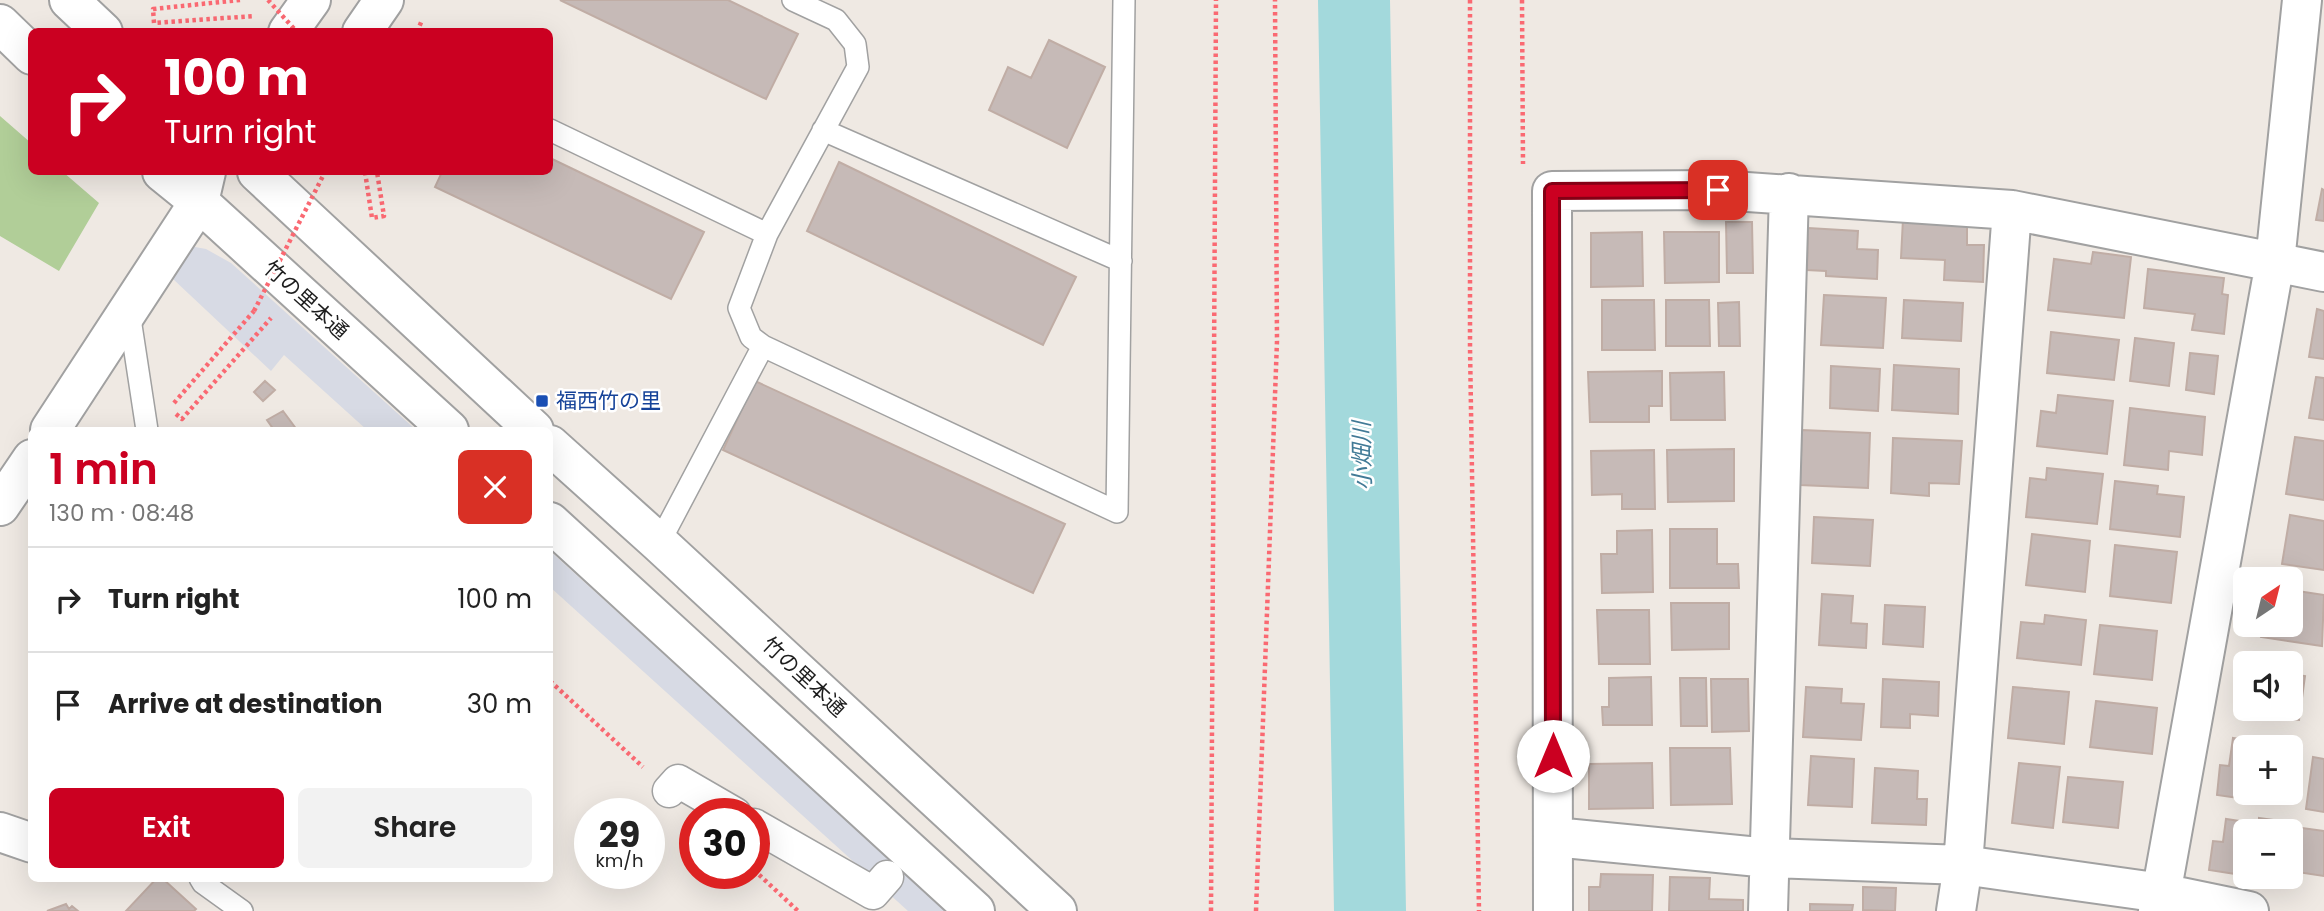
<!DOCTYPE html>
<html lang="en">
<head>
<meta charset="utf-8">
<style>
  :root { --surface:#fff; --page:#f2f2f2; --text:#222; --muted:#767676; --line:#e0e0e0; --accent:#cb0021 }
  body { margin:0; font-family:Poppins,"Noto Sans JP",sans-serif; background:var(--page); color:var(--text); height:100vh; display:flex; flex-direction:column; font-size:26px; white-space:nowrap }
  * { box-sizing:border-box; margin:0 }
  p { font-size:23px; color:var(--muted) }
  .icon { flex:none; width:38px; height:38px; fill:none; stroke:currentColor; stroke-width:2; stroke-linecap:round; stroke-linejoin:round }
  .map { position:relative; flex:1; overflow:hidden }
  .side { position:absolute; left:28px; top:427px; width:525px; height:455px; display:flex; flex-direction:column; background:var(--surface); border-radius:10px; box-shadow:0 7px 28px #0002 }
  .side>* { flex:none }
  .top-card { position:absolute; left:28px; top:28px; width:525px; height:147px; border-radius:10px; box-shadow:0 7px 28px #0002; background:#cb0021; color:#fff; overflow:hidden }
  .needle { width:46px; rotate:35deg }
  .fabs { position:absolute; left:2233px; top:567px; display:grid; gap:14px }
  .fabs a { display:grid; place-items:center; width:70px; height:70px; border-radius:10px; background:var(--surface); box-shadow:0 7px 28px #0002; font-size:35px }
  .speed { position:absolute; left:574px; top:798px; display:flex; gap:14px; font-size:35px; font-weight:700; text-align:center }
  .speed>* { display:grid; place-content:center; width:91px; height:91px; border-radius:50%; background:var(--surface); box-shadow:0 7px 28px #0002; line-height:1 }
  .speed small { font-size:18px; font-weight:400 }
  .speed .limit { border:10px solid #d22; background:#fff; color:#111 }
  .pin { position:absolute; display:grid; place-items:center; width:60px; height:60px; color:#fff; margin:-30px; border-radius:14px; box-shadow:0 4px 10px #0006 }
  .me { position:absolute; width:77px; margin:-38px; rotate:0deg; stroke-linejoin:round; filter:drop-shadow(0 0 5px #0008) }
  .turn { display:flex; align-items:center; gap:24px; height:147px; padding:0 21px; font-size:32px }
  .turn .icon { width:91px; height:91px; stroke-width:2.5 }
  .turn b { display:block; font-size:49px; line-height:60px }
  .round { display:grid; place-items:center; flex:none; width:74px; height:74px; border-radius:10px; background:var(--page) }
  .overview { display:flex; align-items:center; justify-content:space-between; height:119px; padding:0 21px }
  h1 { font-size:42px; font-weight:600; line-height:52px; color:var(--accent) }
  .cta { display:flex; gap:14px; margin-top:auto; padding:14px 21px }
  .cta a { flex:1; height:80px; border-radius:10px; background:var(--accent); color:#fff; font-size:28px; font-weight:600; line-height:80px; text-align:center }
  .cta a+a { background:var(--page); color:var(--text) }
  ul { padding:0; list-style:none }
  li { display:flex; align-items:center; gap:21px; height:105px; padding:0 21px; border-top:2px solid var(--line) }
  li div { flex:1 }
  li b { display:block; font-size:26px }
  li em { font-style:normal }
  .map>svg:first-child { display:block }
</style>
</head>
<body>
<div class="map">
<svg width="2324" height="911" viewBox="0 0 2324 911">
  <rect width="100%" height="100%" fill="#efe9e3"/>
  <!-- forest -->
  <path fill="#b1ce98" d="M 0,116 L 31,143 L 32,172 L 63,172 L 99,203 L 59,271 L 0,236 Z"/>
  <!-- plaza -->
  <path fill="#d7dae4" d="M 195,247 L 206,249 L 231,263 L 416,430 L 367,430 L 284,355 L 271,371 L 173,279 L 145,303 L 181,250 Z
    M 550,551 L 947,911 L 908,911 L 550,587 Z"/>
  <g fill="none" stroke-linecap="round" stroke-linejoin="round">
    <!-- river -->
    <path stroke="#a3d9dc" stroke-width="72" d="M 1354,0 L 1370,911"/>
  </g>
  <!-- building -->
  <path fill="#c6bab7" stroke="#c0ada5" stroke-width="2" d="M 560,0 L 728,0 L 798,34 L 766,99 Z
    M 1049,40 L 1105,67 L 1067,148 L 989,110 L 1008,67 L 1031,78 Z
    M 550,158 L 704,232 L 671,299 L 435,187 L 442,172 L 550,172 Z
    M 839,162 L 1076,277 L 1043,345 L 807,231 Z
    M 2322,189 L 2324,190 L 2324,221 L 2316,220 Z
    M 1903,219 L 1967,222 L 1967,245 L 1984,245 L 1983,282 L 1944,280 L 1945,260 L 1901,258 Z
    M 1726,222 L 1752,222 L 1753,273 L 1727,273 Z
    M 1808,228 L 1858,231 L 1857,249 L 1878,250 L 1877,279 L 1826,276 L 1826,271 L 1807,270 Z
    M 1642,232 L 1643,286 L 1591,287 L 1591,233 Z
    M 1664,232 L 1719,232 L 1719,282 L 1665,283 Z
    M 2093,252 L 2131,257 L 2124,318 L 2048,310 L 2054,259 L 2091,264 Z
    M 2148,269 L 2224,278 L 2222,294 L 2228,295 L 2224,334 L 2192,330 L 2195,314 L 2144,308 Z
    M 1824,295 L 1886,298 L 1883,348 L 1821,345 Z
    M 1602,300 L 1654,300 L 1655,350 L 1602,350 Z
    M 1666,300 L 1709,300 L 1710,346 L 1666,346 Z
    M 1904,300 L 1963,303 L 1961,341 L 1902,338 Z
    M 1739,302 L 1740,346 L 1719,346 L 1718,303 Z
    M 2317,309 L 2324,311 L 2324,359 L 2309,357 Z
    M 2051,332 L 2119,340 L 2114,380 L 2047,373 Z
    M 2135,338 L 2174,343 L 2169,386 L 2130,381 Z
    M 2190,353 L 2218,356 L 2214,394 L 2186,390 Z
    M 1894,365 L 1959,369 L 1958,414 L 1892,410 Z
    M 1831,366 L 1880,369 L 1878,411 L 1830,408 Z
    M 1662,371 L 1662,406 L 1649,406 L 1649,422 L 1590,422 L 1588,372 Z
    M 1724,372 L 1725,420 L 1671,420 L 1670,373 Z
    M 2316,377 L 2324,378 L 2324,420 L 2309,418 Z
    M 265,381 L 275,390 L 263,401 L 254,392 Z
    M 755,381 L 1065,524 L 1033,593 L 723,450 Z
    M 2058,395 L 2113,401 L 2107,454 L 2037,446 L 2041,411 L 2056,413 Z
    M 2130,408 L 2205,417 L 2202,455 L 2169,451 L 2168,470 L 2124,465 Z
    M 283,411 L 297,430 L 274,430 L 267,420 Z
    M 1802,430 L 1870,433 L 1868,488 L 1800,485 Z
    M 2295,437 L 2324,441 L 2324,500 L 2286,494 Z
    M 1893,438 L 1962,441 L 1959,484 L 1929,483 L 1929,496 L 1891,493 Z
    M 1734,449 L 1734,501 L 1668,502 L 1667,450 Z
    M 1654,450 L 1655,509 L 1622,509 L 1622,494 L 1592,495 L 1591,451 Z
    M 2047,468 L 2103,474 L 2097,524 L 2026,517 L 2030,478 L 2046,480 Z
    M 2115,481 L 2158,486 L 2157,494 L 2184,497 L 2180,537 L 2110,529 Z
    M 2290,515 L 2324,521 L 2324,570 L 2282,564 Z
    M 1814,517 L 1873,520 L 1870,566 L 1812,563 Z
    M 1670,529 L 1717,529 L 1717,564 L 1738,564 L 1739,588 L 1670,588 Z
    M 1652,530 L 1653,592 L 1602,593 L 1601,554 L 1617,554 L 1617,531 Z
    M 2032,534 L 2090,541 L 2085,592 L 2026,585 Z
    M 2115,545 L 2177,552 L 2171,603 L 2110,596 Z
    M 2291,590 L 2324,595 L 2322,646 L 2261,637 L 2262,625 L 2291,625 Z
    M 1822,594 L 1853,596 L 1851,623 L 1867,624 L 1866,648 L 1819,645 Z
    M 1671,603 L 1729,603 L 1729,649 L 1672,650 Z
    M 1885,605 L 1925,607 L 1923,647 L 1883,644 Z
    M 1597,610 L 1649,610 L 1650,664 L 1599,664 Z
    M 2045,615 L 2086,620 L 2081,665 L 2017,658 L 2021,622 L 2044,624 Z
    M 2100,625 L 2157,631 L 2152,680 L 2094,674 Z
    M 2291,674 L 2305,676 L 2299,720 L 2244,713 L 2245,701 L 2245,709 L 2291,709 Z
    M 1651,677 L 1652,725 L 1603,725 L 1602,707 L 1609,707 L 1609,678 Z
    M 1680,678 L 1706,678 L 1707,726 L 1681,726 Z
    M 1711,679 L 1748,679 L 1749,731 L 1712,732 Z
    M 1883,679 L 1939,682 L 1938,716 L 1910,714 L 1910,728 L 1881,727 Z
    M 1806,687 L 1842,689 L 1841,703 L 1864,704 L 1861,740 L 1803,737 Z
    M 2013,687 L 2069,692 L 2064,744 L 2008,738 Z
    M 2096,701 L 2157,708 L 2152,754 L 2090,747 Z
    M 2233,738 L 2299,747 L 2293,794 L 2281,793 L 2291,793 L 2291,747 L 2245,747 L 2245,788 L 2240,787 L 2239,798 L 2217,795 L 2220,765 L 2229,766 Z
    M 1670,748 L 1730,748 L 1732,804 L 1671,805 Z
    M 1811,756 L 1854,759 L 1852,807 L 1808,805 Z
    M 2313,757 L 2324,759 L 2324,812 L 2306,809 Z
    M 1652,763 L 1653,808 L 1589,809 L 1589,764 Z
    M 2019,763 L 2060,767 L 2053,828 L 2012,823 Z
    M 1875,768 L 1918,771 L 1917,799 L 1927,799 L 1926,825 L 1872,823 Z
    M 2068,777 L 2123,782 L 2118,828 L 2063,822 Z
    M 2259,818 L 2288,822 L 2286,831 L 2245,831 L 2245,866 L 2243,866 L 2242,875 L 2209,870 L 2213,841 L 2223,842 L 2226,819 L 2259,824 Z
    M 2302,828 L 2324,831 L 2324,876 L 2297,872 Z
    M 1601,874 L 1653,875 L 1652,911 L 1589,911 L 1589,887 L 1600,887 Z
    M 1670,877 L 1710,878 L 1709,899 L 1743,900 L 1743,911 L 1669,911 Z
    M 157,878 L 162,878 L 196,909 L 194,911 L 126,911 Z
    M 1863,887 L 1896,888 L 1895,911 L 1863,910 Z
    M 66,904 L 69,909 L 72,906 L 78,911 L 47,911 Z
    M 1810,904 L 1853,905 L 1852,911 L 1810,911 Z"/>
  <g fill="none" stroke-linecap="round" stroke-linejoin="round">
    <!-- service casing -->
    <g stroke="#a1a1a1" stroke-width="24">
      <path id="service" d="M 793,0 L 836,20 L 855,44 L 858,67 L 767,234 L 739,308 L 751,337 L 763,346 L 1117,512 L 1124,0
        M 550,130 L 767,234
        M 823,130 L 1121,261
        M 129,312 L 147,430
        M 659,543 L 763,346
        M 200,878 L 203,883 L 242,911"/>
    </g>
    <!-- pedestrian casing -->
    <g stroke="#a1a1a1" stroke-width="35">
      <path id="pedestrian" d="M 669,791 L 678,781 L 735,814
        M 754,825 L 873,893 L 887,877"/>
    </g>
    <!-- minor casing -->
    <g stroke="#a1a1a1" stroke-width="42">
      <path id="minor" d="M 0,832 L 32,843
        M 1554,837 L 1769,858 L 1963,865 L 2162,893 L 2249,911
        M 1553,911 L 1552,191 L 1718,190 L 2012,210 L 2324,272
        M 1768,911 L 1789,193
        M 1956,911 L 1963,865 L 2012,210
        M 2158,911 L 2275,262 L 2302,0"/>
    </g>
    <!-- tertiary casing -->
    <g stroke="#a1a1a1" stroke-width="42">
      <path id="tertiary" d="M 69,0 L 103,32
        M 0,24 L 32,55
        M 288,32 L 311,0
        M 362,32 L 384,0
        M 162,172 L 199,202 L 449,430
        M 257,172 L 534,430
        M 50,430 L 199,202 L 206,172
        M 550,445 L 659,543 L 1057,911
        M 0,506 L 32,459
        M 550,522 L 975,911"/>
    </g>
    <!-- path -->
    <path stroke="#fa6972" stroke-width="4.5" stroke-dasharray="3.5 3.5" stroke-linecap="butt" d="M 240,0 L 153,9 L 154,23 L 254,16
      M 1470,0 L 1470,347 L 1479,911
      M 1522,0 L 1523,164
      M 417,32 L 422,20
      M 365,172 L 372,218 L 384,216 L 377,172
      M 174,403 L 254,311
      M 176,414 L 182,419 L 271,318
      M 550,681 L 643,767
      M 754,870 L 798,911
      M 1211,911 L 1216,0
      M 1256,911 L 1277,341 L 1275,0"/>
    <!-- service -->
    <use href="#service" stroke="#fff" stroke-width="21"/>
    <!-- pedestrian -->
    <use href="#pedestrian" stroke="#fff" stroke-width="32"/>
    <!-- minor -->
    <use href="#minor" stroke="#fff" stroke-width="38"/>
    <!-- tertiary -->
    <use href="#tertiary" stroke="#fff" stroke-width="38"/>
    <!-- path-bridge -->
    <path stroke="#fa6972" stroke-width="4.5" stroke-dasharray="3.5 3.5" stroke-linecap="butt" d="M 268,0 L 297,32
      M 254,311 L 325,172"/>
  </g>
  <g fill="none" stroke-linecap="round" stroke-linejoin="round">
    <!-- route casing -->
    <g stroke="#840015" stroke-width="18">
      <path id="route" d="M 1553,756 L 1552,191 L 1718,190"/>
    </g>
    <!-- route -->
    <use href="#route" stroke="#cb0021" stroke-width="12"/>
  </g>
  <!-- markers -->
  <rect fill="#1a4fb4" stroke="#fff" stroke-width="2.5" x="535" y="394" width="14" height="14" rx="3.5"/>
  <g text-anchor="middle" stroke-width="5" stroke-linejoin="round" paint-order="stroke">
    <!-- street labels -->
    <g font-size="21" fill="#1d1d1d" stroke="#fff">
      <text transform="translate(306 300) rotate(42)" y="7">竹の里本通</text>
      <text transform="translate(804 677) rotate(43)" y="7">竹の里本通</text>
    </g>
    <!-- transit labels -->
    <g font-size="21" fill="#164399" stroke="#fff" text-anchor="start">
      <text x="556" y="408">福西竹の里</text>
    </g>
    <!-- water labels -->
    <g font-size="23" font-style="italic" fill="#417a96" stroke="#fff">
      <text transform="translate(1362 456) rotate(-91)" y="8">小畑川</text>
    </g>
  </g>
</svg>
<div class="fabs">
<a><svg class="needle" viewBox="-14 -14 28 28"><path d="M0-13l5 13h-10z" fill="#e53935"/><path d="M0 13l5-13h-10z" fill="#767676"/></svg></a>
<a><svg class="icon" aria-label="sound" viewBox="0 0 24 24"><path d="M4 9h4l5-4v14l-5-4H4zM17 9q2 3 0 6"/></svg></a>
<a>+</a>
<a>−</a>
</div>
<div class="speed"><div>29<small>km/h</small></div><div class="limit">30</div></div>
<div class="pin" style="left:1718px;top:190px;background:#d93025"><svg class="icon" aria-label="arrive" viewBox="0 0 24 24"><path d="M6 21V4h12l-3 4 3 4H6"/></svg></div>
<svg class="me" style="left:1553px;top:756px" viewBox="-20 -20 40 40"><circle r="19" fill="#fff"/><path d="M0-13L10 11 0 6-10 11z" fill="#cb0021"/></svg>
<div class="top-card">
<div class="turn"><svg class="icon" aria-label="right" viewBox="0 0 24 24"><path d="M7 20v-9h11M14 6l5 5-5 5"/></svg><div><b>100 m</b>Turn right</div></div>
</div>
<section class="side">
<div class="overview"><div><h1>1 min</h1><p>130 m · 08:48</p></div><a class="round" style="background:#d93025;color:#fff"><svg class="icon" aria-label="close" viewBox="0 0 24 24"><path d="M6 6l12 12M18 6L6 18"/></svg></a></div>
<ul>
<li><svg class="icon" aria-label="right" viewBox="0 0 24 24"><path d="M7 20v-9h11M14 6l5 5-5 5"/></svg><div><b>Turn right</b></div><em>100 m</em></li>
<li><svg class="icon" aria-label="arrive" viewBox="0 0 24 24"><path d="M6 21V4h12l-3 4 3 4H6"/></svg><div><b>Arrive at destination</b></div><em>30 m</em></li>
</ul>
<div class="cta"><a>Exit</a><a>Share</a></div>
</section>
</div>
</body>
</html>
